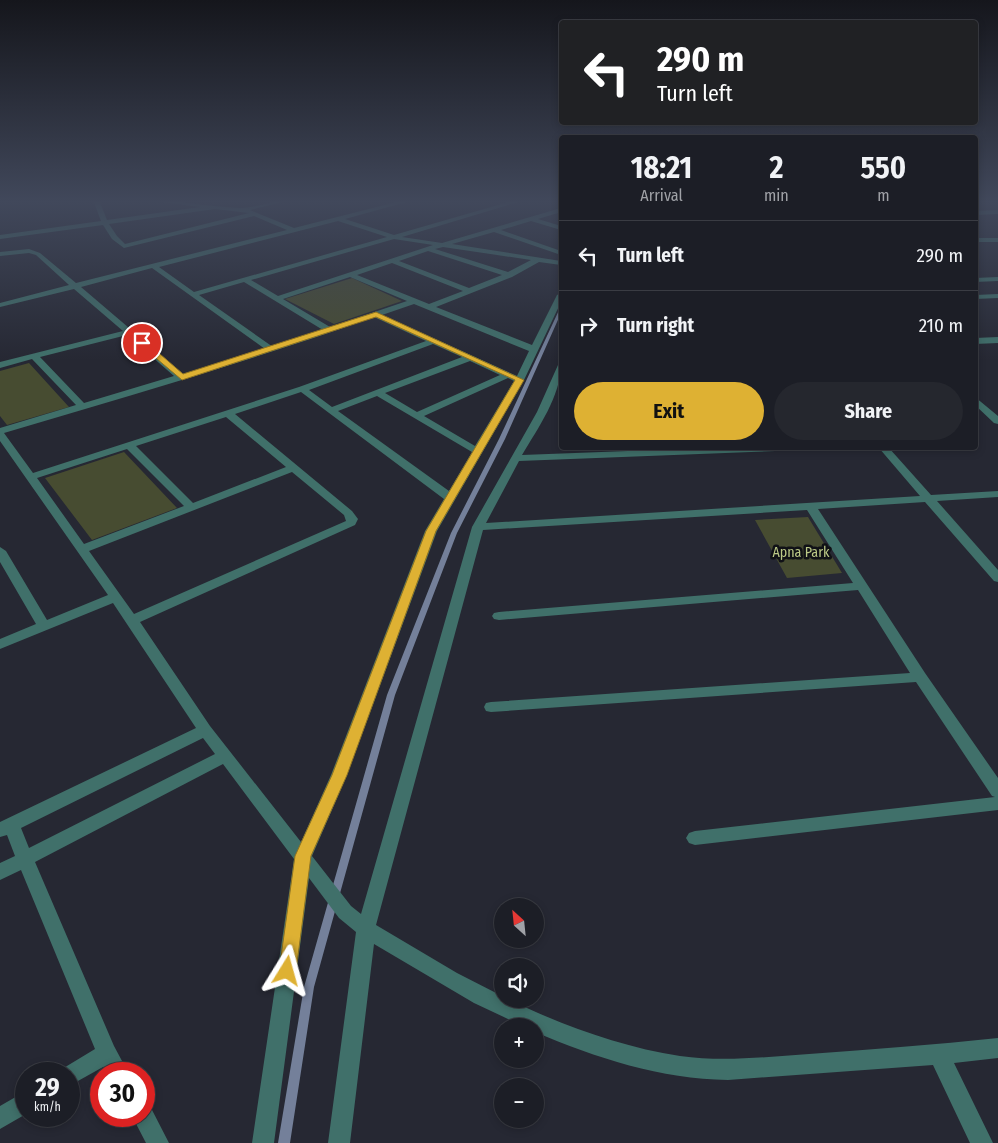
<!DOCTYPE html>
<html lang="en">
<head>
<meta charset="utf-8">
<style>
  :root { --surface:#1c1e26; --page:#25272e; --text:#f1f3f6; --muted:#a0a2a7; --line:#3a3c43; --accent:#deb133 }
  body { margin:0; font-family:"Fira Sans Condensed",sans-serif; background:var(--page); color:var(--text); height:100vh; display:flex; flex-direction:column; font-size:19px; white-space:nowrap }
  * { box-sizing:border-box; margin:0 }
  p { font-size:16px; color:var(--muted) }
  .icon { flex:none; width:28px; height:28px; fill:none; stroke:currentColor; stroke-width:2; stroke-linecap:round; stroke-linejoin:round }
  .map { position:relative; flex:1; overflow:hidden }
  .sheet { position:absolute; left:559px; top:135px; width:419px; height:315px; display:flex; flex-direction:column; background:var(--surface); border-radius:5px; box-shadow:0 2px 8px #0003,0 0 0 1px var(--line) }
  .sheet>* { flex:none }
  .hud { position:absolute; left:559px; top:20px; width:419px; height:105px; border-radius:5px; box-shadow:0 2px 8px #0003,0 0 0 1px var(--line); background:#202124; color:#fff; overflow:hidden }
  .needle { width:32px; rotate:333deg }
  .tools { position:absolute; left:494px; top:898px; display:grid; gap:10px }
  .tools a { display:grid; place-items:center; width:50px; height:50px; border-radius:50%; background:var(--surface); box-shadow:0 2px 8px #0003,0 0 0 1px var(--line); font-size:25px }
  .speed { position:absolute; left:15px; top:1062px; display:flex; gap:10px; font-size:25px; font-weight:700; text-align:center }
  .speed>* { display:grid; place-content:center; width:65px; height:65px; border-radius:50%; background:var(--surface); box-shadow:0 2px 8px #0003,0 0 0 1px var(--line); line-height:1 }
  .speed small { font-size:12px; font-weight:400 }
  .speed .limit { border:8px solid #d22; background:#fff; color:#111 }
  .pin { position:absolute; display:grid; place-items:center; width:42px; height:42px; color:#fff; margin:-21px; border:2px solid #fff; border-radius:50%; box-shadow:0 1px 5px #0007 }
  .me { position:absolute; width:55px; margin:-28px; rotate:8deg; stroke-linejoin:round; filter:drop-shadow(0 0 4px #0008) }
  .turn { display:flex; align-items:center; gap:18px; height:105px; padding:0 15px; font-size:22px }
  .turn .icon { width:65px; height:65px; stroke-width:2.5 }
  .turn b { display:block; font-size:35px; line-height:42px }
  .eta { display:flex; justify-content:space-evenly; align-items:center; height:85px; text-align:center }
  .eta b { font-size:30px; font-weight:700; line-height:35px }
  .button { display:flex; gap:10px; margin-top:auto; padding:10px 15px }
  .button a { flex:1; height:58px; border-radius:30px; background:var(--accent); color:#111; font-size:20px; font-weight:700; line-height:58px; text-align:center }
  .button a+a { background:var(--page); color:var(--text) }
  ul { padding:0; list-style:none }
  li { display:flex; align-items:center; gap:15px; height:70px; padding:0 15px; border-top:1px solid var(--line) }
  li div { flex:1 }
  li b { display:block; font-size:19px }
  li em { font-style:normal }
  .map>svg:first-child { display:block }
</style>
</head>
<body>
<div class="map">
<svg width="998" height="1143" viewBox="0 0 998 1143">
  <rect width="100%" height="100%" fill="#262833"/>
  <!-- green -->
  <path fill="#474c31" d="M 352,278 L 402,301 L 334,324 L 285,299 Z
    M 29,363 L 69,407 L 7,425 L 0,416 L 0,371 Z
    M 124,452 L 177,508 L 92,540 L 45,478 Z
    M 808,517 L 842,573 L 787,578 L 755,520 Z"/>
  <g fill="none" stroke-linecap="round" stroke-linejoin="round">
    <!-- stream -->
    <path fill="#74809a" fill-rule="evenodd" d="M 560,308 L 561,308 L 561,313 L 505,439 L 457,533 L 395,695 L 314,987 L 290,1143 L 278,1143 L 304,987 L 387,695 L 451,533 L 499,439 Z"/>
    <!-- minor -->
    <path fill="#40706a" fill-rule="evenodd" d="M 93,200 L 99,200 L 107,220 L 200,207 L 147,200 C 178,200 209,207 240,208 C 257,208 273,200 290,200 L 250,210 L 294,228 L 404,200 L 414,200 L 345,219 L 394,235 L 515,200 L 525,200 L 402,237 L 442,243 L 561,208 L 561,212 L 538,219 L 561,226 L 561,230 L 531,221 L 501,230 L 561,251 L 561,255 L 494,232 L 452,244 L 561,261 L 561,265 L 539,262 L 512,277 L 436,307 L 532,345 L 557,295 L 561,293 L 561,302 L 524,380 L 437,531 L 347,775 L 312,856 L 351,906 L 361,914 L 472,527 L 537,412 L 558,365 L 561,364 C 561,396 538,428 522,455 L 707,448 L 780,448 L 775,451 L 519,461 L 486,523 L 920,496 L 879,448 L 889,448 L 931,495 L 998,491 L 998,497 L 937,501 L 998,570 L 998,582 L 994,581 L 925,502 L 818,509 L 925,673 L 998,778 L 998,810 L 695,845 L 689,843 L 686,838 L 689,833 L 695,831 L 995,797 L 992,796 L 916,682 L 491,712 L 486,711 L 484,707 L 486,703 L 491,702 L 910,673 L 858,590 L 499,620 L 494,619 L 492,616 L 494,613 L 499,612 L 853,583 L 807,510 L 483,530 L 376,925 L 457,973 L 502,996 L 502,999 L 508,999 C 561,1025 621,1047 680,1056 C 723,1062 766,1057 809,1054 C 872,1049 935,1045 998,1038 L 998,1058 L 954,1063 L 993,1143 L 970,1143 L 933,1065 L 728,1080 C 661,1079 596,1058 535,1032 L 535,1026 L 523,1026 L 474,1003 L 374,944 L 350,1143 L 328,1143 L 356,932 L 339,918 L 309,878 L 274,1143 L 252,1143 L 294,859 L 223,764 L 35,862 L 114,1046 L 129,1074 L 107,1074 L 103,1067 L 69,1086 L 69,1074 L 59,1074 L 62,1069 L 95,1049 L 21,870 L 0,880 L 0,863 L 15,856 L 7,835 L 0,837 L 0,822 L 196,728 L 113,603 L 0,649 L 0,639 L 36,624 L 0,562 L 0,547 L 6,551 L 47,620 L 108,595 L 0,441 L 0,428 L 76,405 L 32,359 L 0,368 L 0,362 L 123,331 L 74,289 L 0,307 L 0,303 L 69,285 L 36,255 L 29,253 L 0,256 L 0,252 L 29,249 L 40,253 L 76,283 L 287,230 L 254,216 L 124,248 L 112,239 L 103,225 L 0,239 L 0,235 L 101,221 ZM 215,209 L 249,213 L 125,244 L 117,236 L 109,224 ZM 338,221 L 387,237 L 194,292 L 159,267 ZM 394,239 L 433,245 L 278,296 L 251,280 ZM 443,247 L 531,260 L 508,272 L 435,249 ZM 428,251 L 502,275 L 469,288 L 399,261 ZM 392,263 L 463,291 L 429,304 L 357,275 ZM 152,268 L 265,349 L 183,374 L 81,287 ZM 350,277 L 407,301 L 330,327 L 283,299 ZM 244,282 L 323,330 L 273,347 L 199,295 ZM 414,304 L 529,351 L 517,376 L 382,315 ZM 374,317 L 426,341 L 299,387 L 33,473 L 4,433 C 129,396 253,360 374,317 ZM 127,335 L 174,376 L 84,403 L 40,357 ZM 433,344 L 462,357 L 332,407 L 309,390 ZM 470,361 L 500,375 L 417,412 L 385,393 ZM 508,378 L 514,381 L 475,446 L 424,416 ZM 301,392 L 444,499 L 425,531 L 331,775 L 301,842 L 210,726 L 140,622 L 355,525 L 358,519 L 352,511 L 235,414 ZM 377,396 L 472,452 L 449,491 L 338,411 ZM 226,417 L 286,467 L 193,503 L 136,446 ZM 127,449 L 184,506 L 84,544 L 37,478 ZM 292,472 L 344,515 L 346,521 L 134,614 L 89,551 ZM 203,738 L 215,754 L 29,848 L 21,828 Z
      M 998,210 L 998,214 L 975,215 L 975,211 Z
      M 975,238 L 998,238 L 998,242 L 975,242 Z
      M 998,277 L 998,281 L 975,282 L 975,278 Z
      M 998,294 L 998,298 L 975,299 L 975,295 Z
      M 998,337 L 998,343 L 975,344 L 975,338 Z
      M 975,397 L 998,416 L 998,424 L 994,423 L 975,405 Z
      M 26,1091 L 26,1114 L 0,1129 L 0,1106 Z
      M 144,1105 L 151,1108 L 169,1143 L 146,1143 L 132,1116 L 144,1116 Z"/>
  </g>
  <!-- sky -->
  <linearGradient id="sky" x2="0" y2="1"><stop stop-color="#15161c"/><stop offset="0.56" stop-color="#41485b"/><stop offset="1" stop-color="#41485b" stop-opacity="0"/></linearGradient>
  <rect width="998" height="360" fill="url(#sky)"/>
  <!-- route -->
  <path fill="#deb133" stroke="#907321" d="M 376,312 L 524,380 L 436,531 L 347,775 L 311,856 L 296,971 L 294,977 L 287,979 L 281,977 L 279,971 L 295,856 L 332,775 L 426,531 L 515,380 L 376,317 L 182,380 L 138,343 L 145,341 L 183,374 Z"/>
  <g text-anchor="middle" stroke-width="5" stroke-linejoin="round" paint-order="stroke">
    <!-- park labels -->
    <g font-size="14" fill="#bcc987" stroke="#101116">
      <text x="801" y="557">Apna Park</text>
    </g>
  </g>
</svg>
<div class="tools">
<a><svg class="needle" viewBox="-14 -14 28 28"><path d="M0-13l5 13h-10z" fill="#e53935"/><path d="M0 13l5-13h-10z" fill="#a0a2a7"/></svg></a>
<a><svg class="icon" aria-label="sound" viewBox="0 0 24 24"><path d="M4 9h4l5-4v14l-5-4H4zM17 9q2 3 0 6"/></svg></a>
<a>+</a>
<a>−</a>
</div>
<div class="speed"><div>29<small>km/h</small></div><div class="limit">30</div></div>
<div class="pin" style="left:142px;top:343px;background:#d93025"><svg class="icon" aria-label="arrive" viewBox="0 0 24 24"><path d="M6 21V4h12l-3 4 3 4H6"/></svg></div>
<svg class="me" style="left:287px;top:971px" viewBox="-20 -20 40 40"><path d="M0-17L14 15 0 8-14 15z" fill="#deb133" stroke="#fff" stroke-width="4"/></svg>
<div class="hud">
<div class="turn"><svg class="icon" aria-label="left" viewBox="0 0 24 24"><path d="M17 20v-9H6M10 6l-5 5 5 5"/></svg><div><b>290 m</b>Turn left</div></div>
</div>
<section class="sheet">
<div class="eta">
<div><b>18:21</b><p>Arrival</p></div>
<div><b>2</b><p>min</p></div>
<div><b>550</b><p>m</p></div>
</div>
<ul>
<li><svg class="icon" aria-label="left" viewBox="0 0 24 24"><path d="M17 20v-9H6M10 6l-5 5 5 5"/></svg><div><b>Turn left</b></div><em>290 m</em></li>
<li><svg class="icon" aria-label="right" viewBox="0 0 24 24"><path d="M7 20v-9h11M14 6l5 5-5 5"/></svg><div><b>Turn right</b></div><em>210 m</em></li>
</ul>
<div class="button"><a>Exit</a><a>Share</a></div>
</section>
</div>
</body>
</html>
